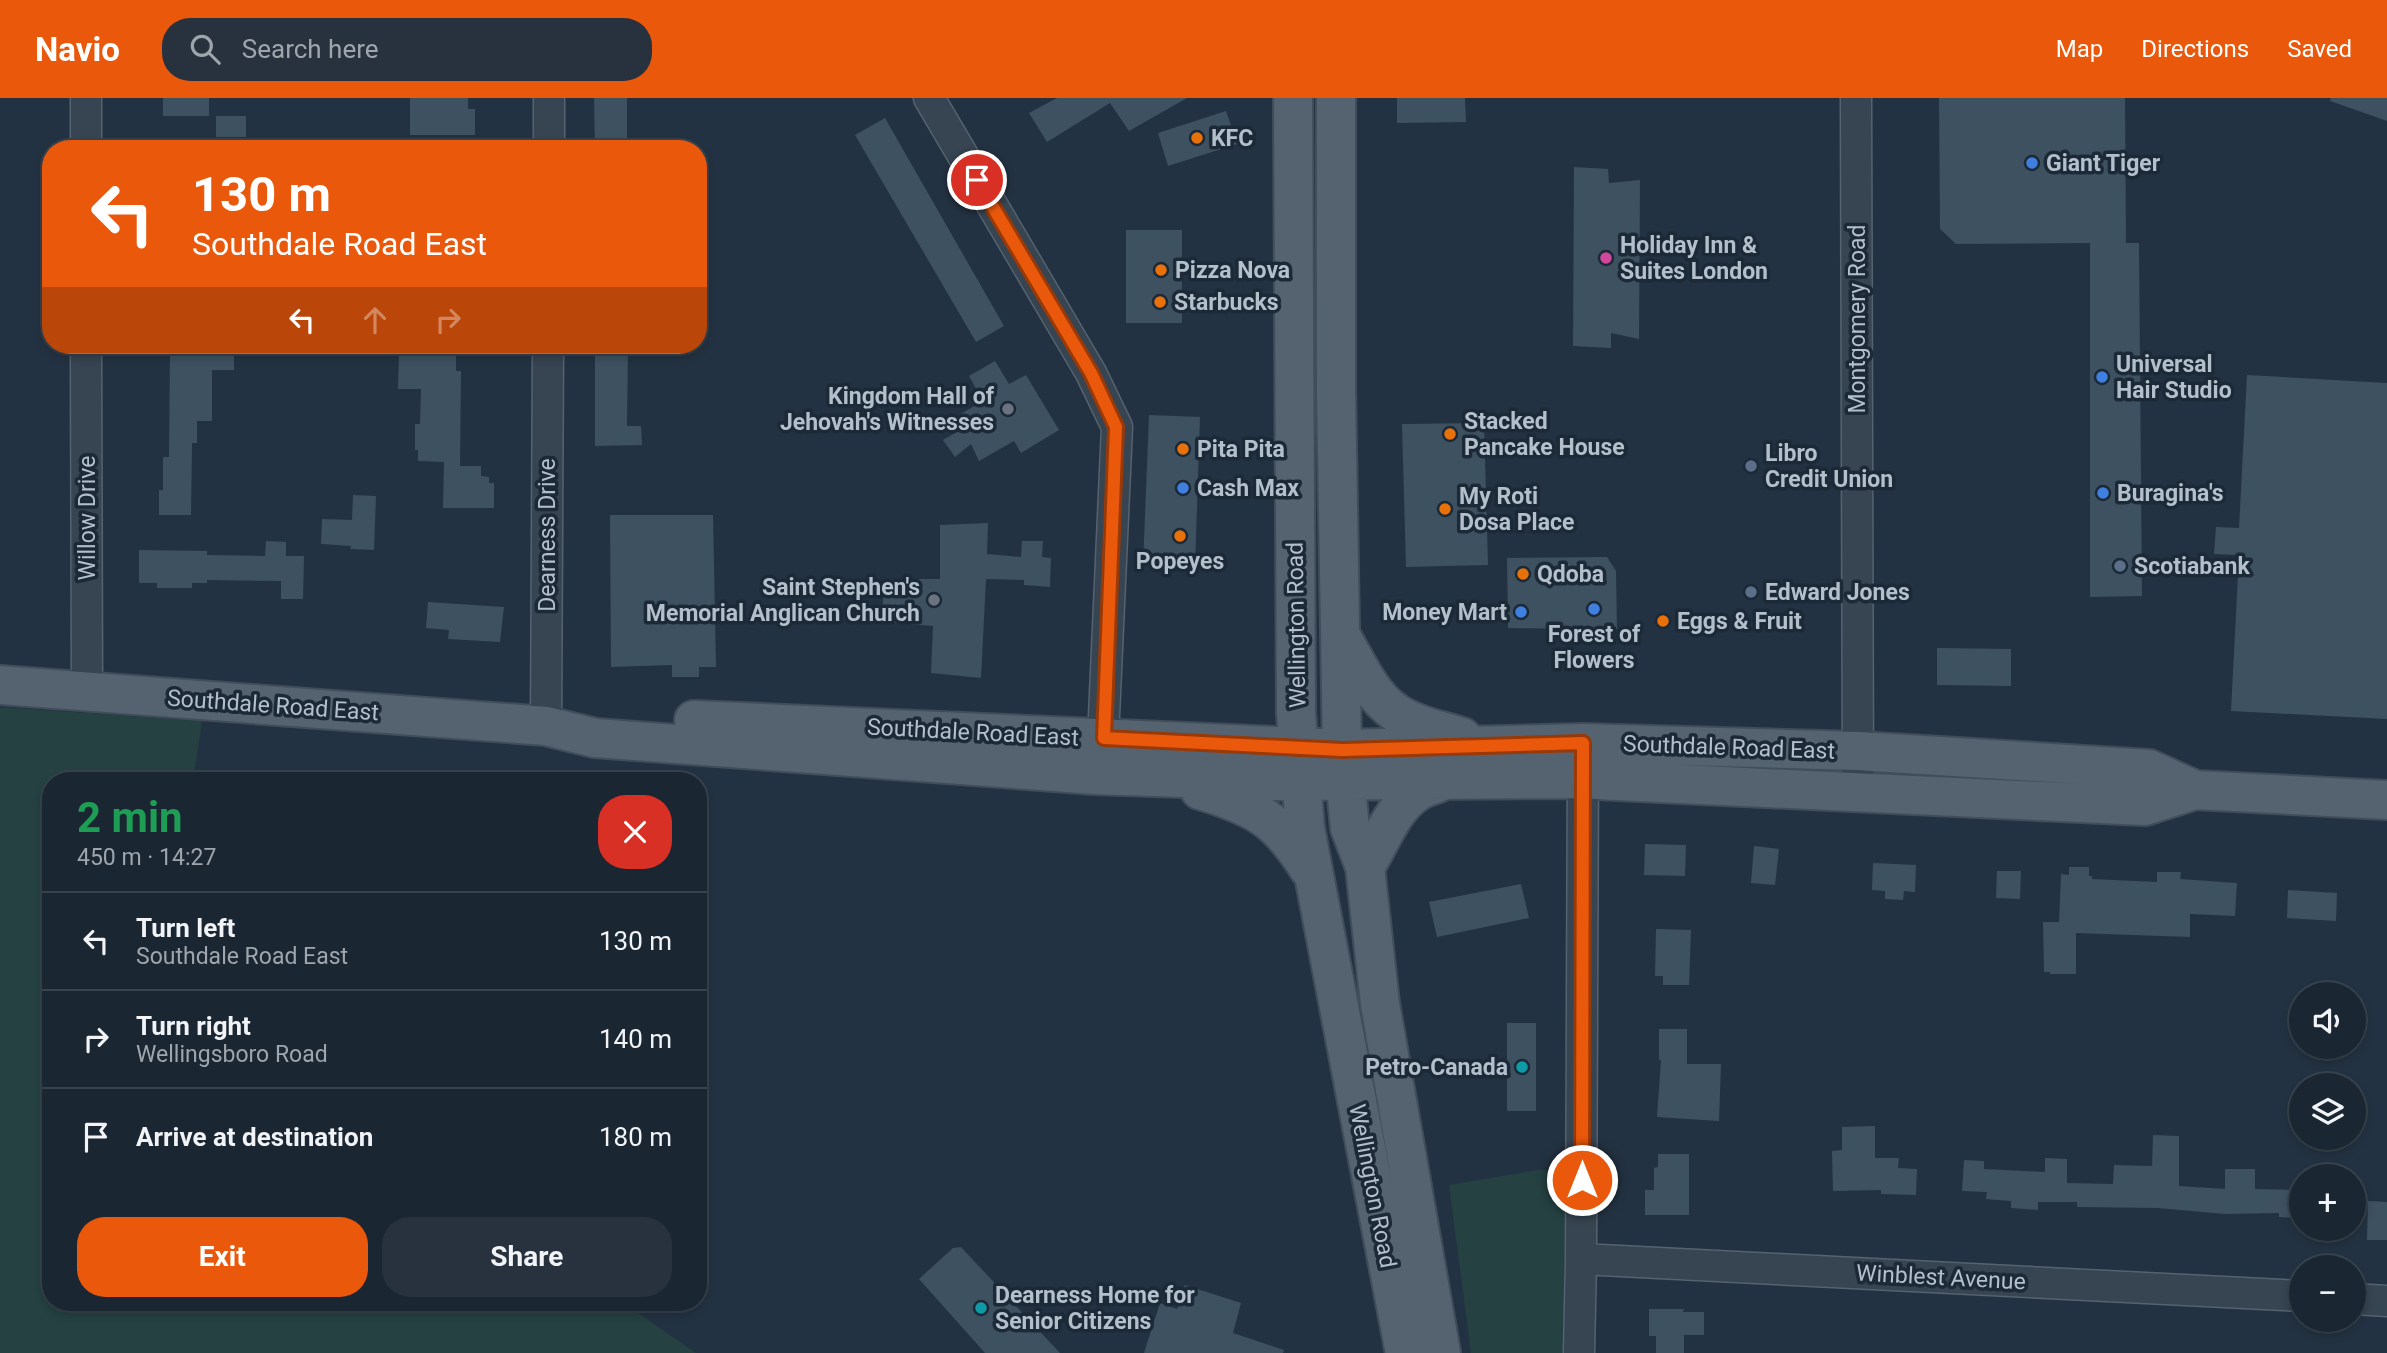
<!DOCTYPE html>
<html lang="en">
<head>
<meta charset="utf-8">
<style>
  :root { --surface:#1a2632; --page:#27323e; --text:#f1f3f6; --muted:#9fa5ac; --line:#38434d; --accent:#ea580c }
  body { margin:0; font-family:Roboto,sans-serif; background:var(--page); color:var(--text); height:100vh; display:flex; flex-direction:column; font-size:26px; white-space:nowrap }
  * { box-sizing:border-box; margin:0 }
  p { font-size:23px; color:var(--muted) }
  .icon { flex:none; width:38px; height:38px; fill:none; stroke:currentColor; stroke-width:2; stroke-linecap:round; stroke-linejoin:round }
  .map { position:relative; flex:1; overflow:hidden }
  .drawer { position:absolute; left:42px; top:674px; width:665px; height:539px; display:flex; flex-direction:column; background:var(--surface); border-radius:28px; box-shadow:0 4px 10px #0003,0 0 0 2px var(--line) }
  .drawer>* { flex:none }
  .guide { position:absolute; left:42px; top:42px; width:665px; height:214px; border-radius:28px; box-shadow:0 4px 10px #0003,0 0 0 2px var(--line); background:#ea580c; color:#fff; overflow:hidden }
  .fabs { position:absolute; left:2289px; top:884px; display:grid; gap:14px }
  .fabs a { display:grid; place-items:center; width:77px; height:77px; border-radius:50%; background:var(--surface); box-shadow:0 4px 10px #0003,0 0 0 2px var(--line); font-size:35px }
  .pin { position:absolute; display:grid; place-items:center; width:60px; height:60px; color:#fff; margin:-30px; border:4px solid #fff; border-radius:50%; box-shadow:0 2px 7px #0007 }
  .me { position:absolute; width:77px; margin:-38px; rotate:0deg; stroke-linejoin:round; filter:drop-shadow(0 0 5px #0008) }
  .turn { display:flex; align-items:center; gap:24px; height:147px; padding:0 35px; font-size:32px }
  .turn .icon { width:91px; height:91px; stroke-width:2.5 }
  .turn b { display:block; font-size:49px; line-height:60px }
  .lanes { display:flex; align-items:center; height:66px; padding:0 35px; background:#0003; justify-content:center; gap:35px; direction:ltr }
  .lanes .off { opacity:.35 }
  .round { display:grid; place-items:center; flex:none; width:74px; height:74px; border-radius:28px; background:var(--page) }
  .overview { display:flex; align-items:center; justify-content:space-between; height:119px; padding:0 35px }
  h1 { font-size:42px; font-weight:700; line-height:52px; color:#1e9e55 }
  .cta { display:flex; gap:14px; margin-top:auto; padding:14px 35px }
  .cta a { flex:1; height:80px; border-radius:28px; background:var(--accent); color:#fff; font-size:28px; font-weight:700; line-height:80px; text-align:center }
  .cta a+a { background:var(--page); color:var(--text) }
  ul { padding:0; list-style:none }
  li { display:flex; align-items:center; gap:21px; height:98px; padding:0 35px; border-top:2px solid var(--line) }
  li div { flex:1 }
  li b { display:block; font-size:26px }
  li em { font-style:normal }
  header { display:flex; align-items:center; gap:42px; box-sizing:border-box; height:98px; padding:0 35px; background:var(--accent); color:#fff }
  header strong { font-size:33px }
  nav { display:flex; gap:38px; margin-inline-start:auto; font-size:24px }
  .search { width:490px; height:63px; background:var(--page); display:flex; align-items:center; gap:18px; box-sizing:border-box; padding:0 24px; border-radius:28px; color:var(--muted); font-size:26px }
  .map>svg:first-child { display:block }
</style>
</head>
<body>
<header>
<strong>Navio</strong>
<div class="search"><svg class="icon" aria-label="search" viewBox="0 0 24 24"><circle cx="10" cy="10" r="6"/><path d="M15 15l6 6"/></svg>Search here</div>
<nav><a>Map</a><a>Directions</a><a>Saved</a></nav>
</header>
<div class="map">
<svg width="2387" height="1255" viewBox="0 0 2387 1255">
  <rect width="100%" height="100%" fill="#233242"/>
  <!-- green -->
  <path fill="#254142" d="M 0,609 L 202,623 L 193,682 L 51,682 L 51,1204 L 622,1204 L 696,1255 L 0,1255 Z
    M 1538,1072 L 1565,1072 L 1564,1255 L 1471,1255 L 1449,1087 Z"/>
  <!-- building -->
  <path fill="#3e5161" d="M 163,0 L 209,0 L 209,18 L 163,18 Z
    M 410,0 L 468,0 L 468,11 L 475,11 L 475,37 L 410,37 Z
    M 594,0 L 627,0 L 627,51 L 595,51 Z
    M 1057,0 L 1187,0 L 1129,33 L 1110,5 L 1047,44 L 1029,15 Z
    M 1397,0 L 1465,0 L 1466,24 L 1397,25 Z
    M 1939,0 L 2125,0 L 2126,145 L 2139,145 L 2142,498 L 2090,499 L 2090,145 L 1956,146 L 1940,131 Z
    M 2331,0 L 2387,0 L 2387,23 L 2330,3 Z
    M 1226,13 L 1237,46 L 1168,68 L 1158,35 Z
    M 216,18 L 246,18 L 246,39 L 216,39 Z
    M 885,20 L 1004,228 L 976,244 L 855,37 Z
    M 1574,69 L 1608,71 L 1609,85 L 1640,82 L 1639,241 L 1611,235 L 1611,250 L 1573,248 Z
    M 1126,132 L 1182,132 L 1182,225 L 1126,225 Z
    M 170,247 L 234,247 L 234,272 L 212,272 L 212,323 L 197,323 L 197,345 L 192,345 L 191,417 L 159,417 L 159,392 L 163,392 L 163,359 L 169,359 Z
    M 595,247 L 628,247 L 627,328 L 641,328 L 642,347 L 595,348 Z
    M 399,255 L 456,256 L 456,273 L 461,273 L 460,368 L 481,368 L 481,378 L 489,379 L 489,385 L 494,385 L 494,410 L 443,410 L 444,364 L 418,363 L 418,352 L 415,352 L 415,326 L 420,326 L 421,291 L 398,291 Z
    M 995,263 L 1009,286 L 1026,277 L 1059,332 L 1021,355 L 1014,343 L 979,363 L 971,346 L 955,359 L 943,342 L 962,331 L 957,318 L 983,303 L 969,278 Z
    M 2247,277 L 2387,285 L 2387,621 L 2231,613 L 2239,457 L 2214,456 L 2216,429 L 2239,430 Z
    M 1149,317 L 1200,319 L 1195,469 L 1143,467 Z
    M 1484,325 L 1488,467 L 1406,469 L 1402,326 Z
    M 353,397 L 376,398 L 374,452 L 350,451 L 351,448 L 321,446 L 322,421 L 352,422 Z
    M 610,417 L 713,417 L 716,569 L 699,569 L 699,579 L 672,579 L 672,567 L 611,569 Z
    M 988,425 L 987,456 L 1021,459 L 1022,443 L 1043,443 L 1042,459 L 1051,460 L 1050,489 L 1024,487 L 1024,482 L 986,481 L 981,580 L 931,575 L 933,528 L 882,524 L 884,481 L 940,481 L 940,427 Z
    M 266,443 L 286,444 L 286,458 L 304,458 L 303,501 L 281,501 L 281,483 L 207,482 L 207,485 L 192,485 L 192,490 L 157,490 L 157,485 L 139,485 L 139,452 L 207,453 L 207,457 L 265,458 Z
    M 1607,459 L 1616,473 L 1617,531 L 1508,530 L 1507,460 Z
    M 428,504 L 504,509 L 500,544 L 448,541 L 449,532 L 426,530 Z
    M 1937,550 L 2011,551 L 2011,588 L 1937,587 Z
    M 1645,746 L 1686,747 L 1685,778 L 1644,777 Z
    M 1754,748 L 1779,751 L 1775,787 L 1751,785 Z
    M 1873,765 L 1916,767 L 1915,794 L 1904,793 L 1903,802 L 1885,801 L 1885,793 L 1872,792 Z
    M 2069,769 L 2089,769 L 2089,778 L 2092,778 L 2092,781 L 2157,784 L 2157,774 L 2181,774 L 2180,781 L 2237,785 L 2235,818 L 2190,816 L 2190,839 L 2076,835 L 2076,876 L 2050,876 L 2050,874 L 2044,874 L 2043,824 L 2059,824 L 2061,776 L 2069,777 Z
    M 1997,773 L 2021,773 L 2020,801 L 1996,800 Z
    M 1521,786 L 1529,820 L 1437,839 L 1429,804 Z
    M 2288,792 L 2337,795 L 2336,823 L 2287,820 Z
    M 1656,831 L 1691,832 L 1689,887 L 1663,887 L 1663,878 L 1655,878 Z
    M 1507,925 L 1536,925 L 1536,1013 L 1507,1013 Z
    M 1659,931 L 1687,931 L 1687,966 L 1721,966 L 1719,1023 L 1657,1019 L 1661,962 L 1659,962 Z
    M 1875,1028 L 1875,1060 L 1899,1060 L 1898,1070 L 1917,1071 L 1916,1097 L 1881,1096 L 1881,1092 L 1833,1093 L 1832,1053 L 1842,1052 L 1842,1029 Z
    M 2153,1037 L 2179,1038 L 2179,1088 L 2225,1091 L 2225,1071 L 2255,1071 L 2255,1091 L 2301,1092 L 2301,1120 L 2279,1119 L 2279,1115 L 2225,1116 L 2158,1110 L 2077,1109 L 2077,1104 L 2038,1104 L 2038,1112 L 2011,1110 L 2011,1103 L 1986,1101 L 1987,1094 L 1962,1093 L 1964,1062 L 1984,1063 L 1984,1071 L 2045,1074 L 2045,1060 L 2067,1061 L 2067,1085 L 2113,1086 L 2114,1067 L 2152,1068 Z
    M 1658,1056 L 1689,1056 L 1689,1117 L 1645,1117 L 1645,1092 L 1654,1092 L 1654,1070 L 1658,1069 Z
    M 2368,1103 L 2387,1104 L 2387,1142 L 2367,1142 Z
    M 961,1149 L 1060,1255 L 985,1255 L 919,1181 L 953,1150 Z
    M 1185,1187 L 1241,1205 L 1233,1235 L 1284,1252 L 1283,1255 L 1144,1255 L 1160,1205 L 1177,1211 Z
    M 1649,1211 L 1684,1211 L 1683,1214 L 1704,1214 L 1704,1237 L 1684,1237 L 1684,1255 L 1656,1255 L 1656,1238 L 1649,1238 Z"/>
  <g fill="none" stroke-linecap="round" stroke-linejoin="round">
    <!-- minor casing -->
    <g stroke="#55626f" stroke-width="33">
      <path id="minor" d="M 86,0 L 86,51
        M 929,0 L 1091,275 L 1117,329 L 1103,640
        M 1856,0 L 1858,694
        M 549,51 L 549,0
        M 86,247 L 87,594
        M 546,628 L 548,247
        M 1581,1161 L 2301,1198
        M 2354,1201 L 2387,1203
        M 1579,1255 L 1581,1161 L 1583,660"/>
    </g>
    <!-- major casing -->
    <g stroke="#414d5a" stroke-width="42">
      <path id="major" d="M 1293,0 L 1296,615 L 1305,730 L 1405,1255
        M 1336,0 L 1336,290 L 1342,651 L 1350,730 L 1365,769 L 1380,906 L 1441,1255
        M 1342,540 C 1359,568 1373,605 1405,620 C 1422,629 1443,633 1462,639
        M 0,587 L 546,628 L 595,640 L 1095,677 L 1271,683 L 1576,681 L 2145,708 L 2195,692 L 2387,702
        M 694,622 L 1342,651 L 1583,645 L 1858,653 L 2149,671 L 2195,692
        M 1200,692 C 1256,709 1278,721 1309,771
        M 1365,769 C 1381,745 1391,711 1417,694 C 1424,689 1434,687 1443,683"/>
    </g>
    <!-- minor -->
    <use href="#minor" stroke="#374451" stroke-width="30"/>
    <!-- major -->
    <use href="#major" stroke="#556371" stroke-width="38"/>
  </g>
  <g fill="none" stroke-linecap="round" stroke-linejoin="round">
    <!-- route casing -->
    <g stroke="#983908" stroke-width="18">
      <path id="route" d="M 977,82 L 1091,275 L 1116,329 L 1104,640 L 1342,652 L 1583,645 L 1582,1082"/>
    </g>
    <!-- route -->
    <use href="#route" stroke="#ea580c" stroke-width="12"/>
  </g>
  <!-- markers -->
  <g fill="#e8710a" stroke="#1c2936" stroke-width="2.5">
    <circle cx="1197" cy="40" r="7"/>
    <circle cx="1161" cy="172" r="7"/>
    <circle cx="1160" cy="204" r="7"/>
    <circle cx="1450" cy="336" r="7"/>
    <circle cx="1183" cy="351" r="7"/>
    <circle cx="1445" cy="411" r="7"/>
    <circle cx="1180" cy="438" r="7"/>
    <circle cx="1523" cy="476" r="7"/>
    <circle cx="1663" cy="523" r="7"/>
  </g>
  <g fill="#3f7fe0" stroke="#1c2936" stroke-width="2.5">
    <circle cx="2032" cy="65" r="7"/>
    <circle cx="2102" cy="279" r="7"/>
    <circle cx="1183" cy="390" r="7"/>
    <circle cx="2103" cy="395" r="7"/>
    <circle cx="1594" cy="511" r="7"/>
    <circle cx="1521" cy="514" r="7"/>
  </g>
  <circle fill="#d1479c" stroke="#1c2936" stroke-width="2.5" cx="1606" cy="160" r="7"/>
  <g fill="#6b7280" stroke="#1c2936" stroke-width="2.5">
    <circle cx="1008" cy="311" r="7"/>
    <circle cx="934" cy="502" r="7"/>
  </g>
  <g fill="#5c6f8a" stroke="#1c2936" stroke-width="2.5">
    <circle cx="1751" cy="368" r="7"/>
    <circle cx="2120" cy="468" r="7"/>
    <circle cx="1751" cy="494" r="7"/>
  </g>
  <g fill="#0f9aa8" stroke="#1c2936" stroke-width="2.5">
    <circle cx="1522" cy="969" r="7"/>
    <circle cx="981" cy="1210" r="7"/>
  </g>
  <g text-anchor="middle" stroke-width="7" stroke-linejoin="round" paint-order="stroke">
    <!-- poi labels -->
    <g font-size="23" font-weight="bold" fill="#b4bfcc" stroke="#1c2936" text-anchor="start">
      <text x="1211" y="48">KFC</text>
      <text x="2046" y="73">Giant Tiger</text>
      <text x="1620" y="155">Holiday Inn &amp;<tspan x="1620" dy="26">Suites London</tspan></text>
      <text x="1175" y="180">Pizza Nova</text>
      <text x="1174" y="212">Starbucks</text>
      <text x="2116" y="274">Universal<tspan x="2116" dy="26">Hair Studio</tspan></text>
      <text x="994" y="306" text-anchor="end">Kingdom Hall of<tspan x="994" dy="26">Jehovah's Witnesses</tspan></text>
      <text x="1464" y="331">Stacked<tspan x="1464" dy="26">Pancake House</tspan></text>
      <text x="1197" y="359">Pita Pita</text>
      <text x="1765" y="363">Libro<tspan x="1765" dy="26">Credit Union</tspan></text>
      <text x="1197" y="398">Cash Max</text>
      <text x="2117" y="403">Buragina's</text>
      <text x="1459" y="406">My Roti<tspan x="1459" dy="26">Dosa Place</tspan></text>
      <text x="1180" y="471" text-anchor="middle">Popeyes</text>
      <text x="2134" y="476">Scotiabank</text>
      <text x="1537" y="484">Qdoba</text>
      <text x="920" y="497" text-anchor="end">Saint Stephen's<tspan x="920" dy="26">Memorial Anglican Church</tspan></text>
      <text x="1765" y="502">Edward Jones</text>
      <text x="1507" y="522" text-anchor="end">Money Mart</text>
      <text x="1677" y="531">Eggs &amp; Fruit</text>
      <text x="1594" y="544" text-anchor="middle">Forest of<tspan x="1594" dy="26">Flowers</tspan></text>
      <text x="1508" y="977" text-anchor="end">Petro-Canada</text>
      <text x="995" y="1205">Dearness Home for<tspan x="995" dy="26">Senior Citizens</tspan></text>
    </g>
    <!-- street labels -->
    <g font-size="23" fill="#b4bfcc" stroke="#1c2936">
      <text transform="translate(1857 221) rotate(-90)" y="8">Montgomery Road</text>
      <text transform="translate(87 420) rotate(-90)" y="8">Willow Drive</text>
      <text transform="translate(547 437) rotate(-90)" y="8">Dearness Drive</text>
      <text transform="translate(1296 527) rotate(-91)" y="8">Wellington Road</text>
      <text transform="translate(273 607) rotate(4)" y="8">Southdale Road East</text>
      <text transform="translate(973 634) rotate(3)" y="8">Southdale Road East</text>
      <text transform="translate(1729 649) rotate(2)" y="8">Southdale Road East</text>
      <text transform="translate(1373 1088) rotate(79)" y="8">Wellington Road</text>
      <text transform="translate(1941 1179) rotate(3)" y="8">Winblest Avenue</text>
    </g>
  </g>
</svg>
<div class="fabs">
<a><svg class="icon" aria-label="sound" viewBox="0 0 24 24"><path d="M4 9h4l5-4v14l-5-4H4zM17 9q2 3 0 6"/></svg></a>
<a><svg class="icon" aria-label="layers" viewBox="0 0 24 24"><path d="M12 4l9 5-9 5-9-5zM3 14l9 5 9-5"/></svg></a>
<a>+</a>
<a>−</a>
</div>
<div class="pin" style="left:977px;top:82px;background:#d93025"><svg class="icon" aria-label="arrive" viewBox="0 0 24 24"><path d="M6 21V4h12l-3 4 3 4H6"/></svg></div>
<svg class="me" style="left:1582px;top:1082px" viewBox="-20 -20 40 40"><circle r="17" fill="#ea580c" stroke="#fff" stroke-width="3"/><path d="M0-11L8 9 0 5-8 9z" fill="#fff"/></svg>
<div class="guide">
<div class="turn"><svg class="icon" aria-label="left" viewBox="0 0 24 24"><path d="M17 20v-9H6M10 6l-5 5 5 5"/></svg><div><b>130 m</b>Southdale Road East</div></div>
<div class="lanes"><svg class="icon" aria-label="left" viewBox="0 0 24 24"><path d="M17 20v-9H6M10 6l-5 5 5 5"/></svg><svg class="icon off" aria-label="ahead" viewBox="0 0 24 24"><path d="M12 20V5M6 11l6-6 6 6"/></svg><svg class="icon off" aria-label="right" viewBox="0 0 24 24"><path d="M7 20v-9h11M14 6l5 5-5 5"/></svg></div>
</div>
<section class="drawer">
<div class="overview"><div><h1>2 min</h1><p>450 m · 14:27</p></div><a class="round" style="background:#d93025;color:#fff"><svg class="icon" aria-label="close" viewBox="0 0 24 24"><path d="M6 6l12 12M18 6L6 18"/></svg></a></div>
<ul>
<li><svg class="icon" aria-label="left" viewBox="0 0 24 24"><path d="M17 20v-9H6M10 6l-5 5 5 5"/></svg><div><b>Turn left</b><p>Southdale Road East</p></div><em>130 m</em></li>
<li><svg class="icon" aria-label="right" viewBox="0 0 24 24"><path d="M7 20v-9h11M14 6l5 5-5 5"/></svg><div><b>Turn right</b><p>Wellingsboro Road</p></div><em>140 m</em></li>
<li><svg class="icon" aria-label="arrive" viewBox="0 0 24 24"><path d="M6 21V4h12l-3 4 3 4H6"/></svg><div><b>Arrive at destination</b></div><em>180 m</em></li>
</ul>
<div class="cta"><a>Exit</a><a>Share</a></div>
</section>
</div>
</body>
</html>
